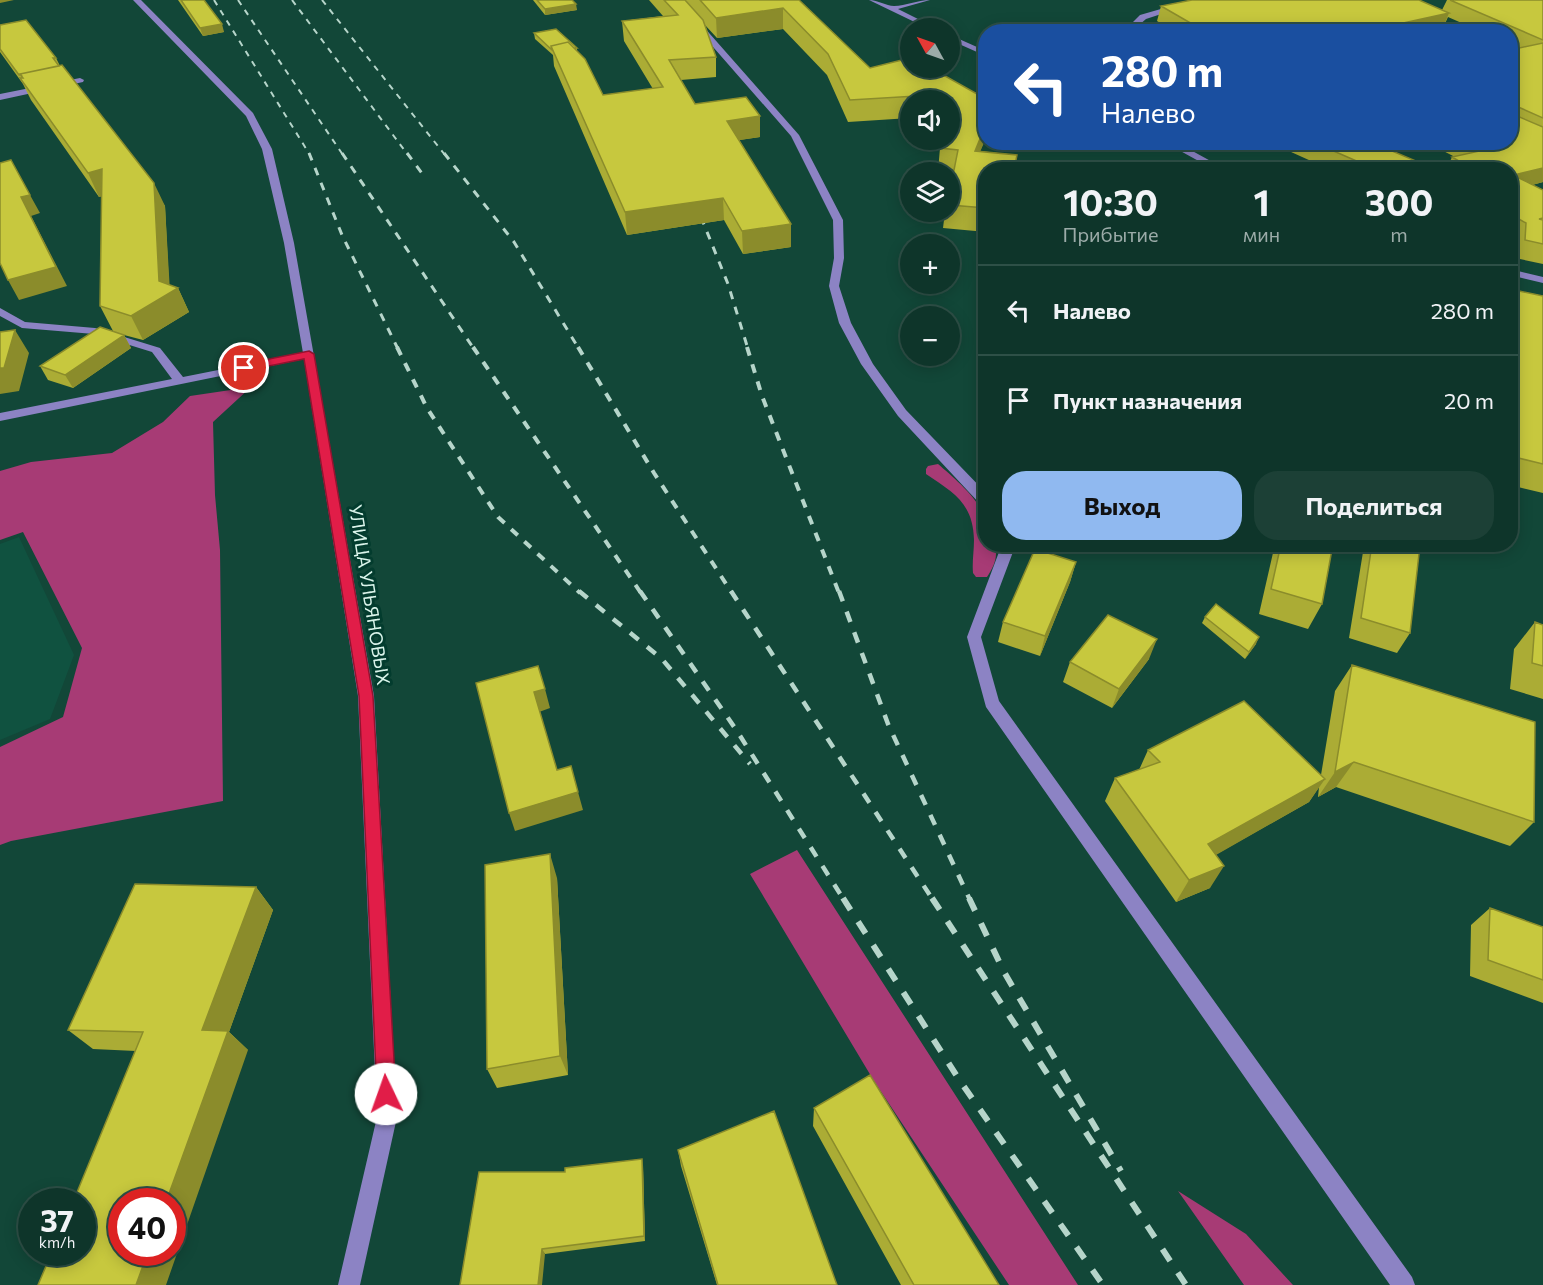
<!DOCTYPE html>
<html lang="ru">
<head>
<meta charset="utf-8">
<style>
  :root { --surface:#0e352a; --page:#1c4036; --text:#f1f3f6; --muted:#9baba8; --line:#2e5047; --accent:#90b9f0 }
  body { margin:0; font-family:Commissioner,sans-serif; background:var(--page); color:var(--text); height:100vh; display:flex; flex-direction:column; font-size:22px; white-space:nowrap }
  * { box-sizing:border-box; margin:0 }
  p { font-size:20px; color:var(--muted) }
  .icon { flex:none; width:33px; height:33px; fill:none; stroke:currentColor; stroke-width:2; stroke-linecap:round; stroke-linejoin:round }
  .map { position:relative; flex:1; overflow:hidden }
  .drawer { position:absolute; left:978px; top:162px; width:540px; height:390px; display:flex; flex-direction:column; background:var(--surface); border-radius:24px; box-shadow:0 3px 15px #0003,0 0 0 2px var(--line) }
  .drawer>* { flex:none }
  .top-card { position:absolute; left:978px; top:24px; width:540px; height:126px; border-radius:24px; box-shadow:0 3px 15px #0003,0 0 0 2px var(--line); background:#1a4fa0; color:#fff; overflow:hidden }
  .needle { width:39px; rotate:310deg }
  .tools { position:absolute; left:900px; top:18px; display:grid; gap:12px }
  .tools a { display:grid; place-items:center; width:60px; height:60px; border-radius:50%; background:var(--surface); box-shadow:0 3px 15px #0003,0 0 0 2px var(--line); font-size:30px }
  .speed { position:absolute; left:18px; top:1188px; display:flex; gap:12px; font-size:30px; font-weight:700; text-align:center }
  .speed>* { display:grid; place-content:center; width:78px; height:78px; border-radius:50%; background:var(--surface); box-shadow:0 3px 15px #0003,0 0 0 2px var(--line); line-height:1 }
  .speed small { font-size:15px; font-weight:400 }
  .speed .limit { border:9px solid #d22; background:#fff; color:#111 }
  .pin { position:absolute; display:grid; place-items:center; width:51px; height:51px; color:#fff; margin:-26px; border:3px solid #fff; border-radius:50%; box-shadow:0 2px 6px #0007 }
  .me { position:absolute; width:66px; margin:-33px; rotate:357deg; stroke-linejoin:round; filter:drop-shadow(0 0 4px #0008) }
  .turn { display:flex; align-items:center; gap:21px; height:126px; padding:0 24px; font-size:27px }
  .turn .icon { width:78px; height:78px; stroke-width:2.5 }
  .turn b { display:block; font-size:42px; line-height:51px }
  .eta { display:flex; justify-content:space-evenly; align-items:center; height:102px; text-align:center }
  .eta b { font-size:36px; font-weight:700; line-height:42px }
  .button { display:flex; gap:12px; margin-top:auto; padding:12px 24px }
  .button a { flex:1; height:69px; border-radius:24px; background:var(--accent); color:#111; font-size:24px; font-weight:700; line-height:69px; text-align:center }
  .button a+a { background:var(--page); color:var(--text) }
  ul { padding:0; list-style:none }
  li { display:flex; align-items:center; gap:18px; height:90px; padding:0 24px; border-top:2px solid var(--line) }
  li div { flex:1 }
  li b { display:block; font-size:22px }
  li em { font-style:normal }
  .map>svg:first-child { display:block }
</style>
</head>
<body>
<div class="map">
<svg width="1543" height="1285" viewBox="0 0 1543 1285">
  <rect width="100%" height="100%" fill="#124738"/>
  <!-- built -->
  <path fill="#105240" d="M 19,537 L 74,655 L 50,719 L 0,740 L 0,544 Z"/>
  <!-- forest -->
  <path fill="#a73b75" d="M 251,387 L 213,422 L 215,495 L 220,550 L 223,801 L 11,841 L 0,845 L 0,747 L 63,717 L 82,648 L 23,532 L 0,540 L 0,471 L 31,462 L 112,453 L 163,422 L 190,396 Z
    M 938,464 C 953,477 981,500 985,520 C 987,527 985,537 986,544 L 995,545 C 998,558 994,566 987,577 L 976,577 L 973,573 C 972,562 974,551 974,540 C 973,503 954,493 926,474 L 926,469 L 928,466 Z
    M 797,850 L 1078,1285 L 1009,1285 L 874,1081 L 750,874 Z
    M 1178,1191 L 1246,1234 L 1293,1285 L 1244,1285 Z"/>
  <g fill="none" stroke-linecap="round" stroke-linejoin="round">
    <!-- minor -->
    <path fill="#8c83c4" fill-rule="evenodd" d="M 133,0 L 141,0 L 253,113 L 272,149 L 294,243 L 374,696 L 397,1117 L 360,1285 L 338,1285 L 377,1117 L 358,696 L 304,359 L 0,421 L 0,413 L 172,379 L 152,352 L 94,334 L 22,328 L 0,316 L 0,308 L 25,322 L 95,328 L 160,348 L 183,377 L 303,353 L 284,243 L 262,149 L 246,116 Z
      M 672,0 L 680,0 L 799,135 L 843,220 L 844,258 L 839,286 L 851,323 L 873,364 L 906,410 L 986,493 L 986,506 L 981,505 L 898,416 L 861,364 L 839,323 L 829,286 L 834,258 L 833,220 L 791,136 Z
      M 869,0 C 878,0 886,6 894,6 C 906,6 917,0 930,0 L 898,9 L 936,28 L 927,28 Z
      M 1192,0 L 1204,0 L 1146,19 L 1131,32 L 1123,32 L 1140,15 Z
      M 950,35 L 986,51 L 986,56 L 950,40 Z
      M 80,78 L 84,80 L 83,82 L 0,100 L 0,94 Z
      M 1164,142 L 1176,142 L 1227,170 L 1215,170 Z
      M 1510,269 L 1543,277 L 1543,283 L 1510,275 Z
      M 1002,544 L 1016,544 L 981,637 L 999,701 L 1412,1277 L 1415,1285 L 1390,1285 L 986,707 L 967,637 Z"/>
    <!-- rail-far4 -->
    <path stroke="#b6d5ca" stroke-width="2" stroke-dasharray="6 6" stroke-linecap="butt" d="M 214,0 L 310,155
      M 238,0 L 343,155
      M 292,0 L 408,155
      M 322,0 L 445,155"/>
    <!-- rail-far3 -->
    <path stroke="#b6d5ca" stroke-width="3" stroke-dasharray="8 8" stroke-linecap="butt" d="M 309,153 L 342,235 L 398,349
      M 342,153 L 474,349
      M 407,153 L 424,176
      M 444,153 L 514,242 L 579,349
      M 701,217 L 728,284 L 748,349"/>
    <!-- rail-far2 -->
    <path stroke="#b6d5ca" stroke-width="4" stroke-dasharray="9 9" stroke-linecap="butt" d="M 397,347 L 427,408 L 498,517 L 580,593
      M 473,347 L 641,593
      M 578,347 L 654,473 L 732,593
      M 747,347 L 762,396 L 839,593"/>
    <!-- rail-far1 -->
    <path stroke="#b6d5ca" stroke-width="4.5" stroke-dasharray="11 11" stroke-linecap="butt" d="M 579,591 L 662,659 L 750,764
      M 640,591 L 737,731 L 844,900
      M 731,591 L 933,900
      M 839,591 L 888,724 L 970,900"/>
    <!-- rail -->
    <path stroke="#b6d5ca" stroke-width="6" stroke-dasharray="14 14" stroke-linecap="butt" d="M 843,898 L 960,1081 L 1103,1285
      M 932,898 L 1186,1285
      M 969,898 L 1004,972 L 1121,1171"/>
  </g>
  <!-- wall -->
  <path fill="#abac35" d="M 178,0 L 204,0 L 224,32 L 203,36 Z
    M 533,0 L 572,0 L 577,10 L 545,15 Z
    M 649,0 L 799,0 L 870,68 L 910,58 L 910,68 L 931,68 L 986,99 L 986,138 L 980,151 L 1017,155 L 1014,170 L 986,170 L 986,232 L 943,228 L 945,212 L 950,212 L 950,190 L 953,172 L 938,171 L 940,148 L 943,140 L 950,140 L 950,100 L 910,100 L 910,118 L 848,122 L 827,75 L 783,29 L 717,38 L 705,25 L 716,57 L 716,77 L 681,80 L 695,104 L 746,97 L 760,116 L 760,137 L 739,140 L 791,224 L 791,247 L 743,254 L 724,220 L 627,235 L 554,66 L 553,55 L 535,39 L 534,33 L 556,29 L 577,48 L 577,52 L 585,59 L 603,95 L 653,89 L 624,41 L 622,21 L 663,16 Z
    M 1447,0 L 1543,0 L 1543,182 L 1532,185 L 1543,190 L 1543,264 L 1515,258 L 1517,240 L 1510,237 L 1510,170 L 1446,170 L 1452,157 L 1455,157 L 1426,142 L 1510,142 L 1519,48 L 1510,44 L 1510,32 L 1482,32 L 1448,17 L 1443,28 L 1426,32 L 1175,32 L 1157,21 L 1161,6 L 1442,10 Z
    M 0,25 L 56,58 L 60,66 L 165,206 L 169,285 L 178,288 L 189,312 L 143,340 L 124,335 L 131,348 L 73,388 L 48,380 L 40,366 L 113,331 L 100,306 L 102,196 L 99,197 L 31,100 L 23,84 L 0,52 Z
    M 1282,142 L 1392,142 L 1379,146 L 1423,164 L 1421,170 L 1331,170 L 1280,147 Z
    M 1510,289 L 1543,296 L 1543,493 L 1510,485 Z
    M 1067,544 L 1086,544 L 1082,550 Z
    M 1275,544 L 1333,544 L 1322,604 L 1308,629 L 1259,614 Z
    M 1367,544 L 1419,544 L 1410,633 L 1397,653 L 1349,638 L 1363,552 Z
    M 1076,562 L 1070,582 L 1040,656 L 998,642 L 1003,622 Z
    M 1205,617 L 1256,644 L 1245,659 L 1202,623 Z
    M 1535,622 L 1543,625 L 1543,699 L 1510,689 L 1514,649 Z
    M 1149,659 L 1112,708 L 1063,682 L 1070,662 Z
    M 1352,665 L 1534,822 L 1510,846 L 1336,787 L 1318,797 L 1319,787 L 1309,802 L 1215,855 L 1210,888 L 1176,902 L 1105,801 L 1115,778 L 1139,770 L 1148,750 L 1321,775 L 1335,691 Z
    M 557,878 L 568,1075 L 497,1088 L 487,1069 Z
    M 256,887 L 273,910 L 229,1032 L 248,1050 L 136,1051 L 93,1049 L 68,1030 Z
    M 1490,908 L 1543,927 L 1543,1003 L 1470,976 L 1471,925 Z
    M 814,1108 L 999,1285 L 901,1285 L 813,1126 Z
    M 678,1150 L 837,1285 L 717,1285 L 681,1166 Z
    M 643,1165 L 645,1241 L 545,1254 L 479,1172 L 565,1172 Z"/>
  <!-- shaded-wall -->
  <path fill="#8b8c2b" d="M 0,0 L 14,0 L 0,3 Z
    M 576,4 L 577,10 L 545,15 L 545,9 Z
    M 783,8 L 783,29 L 717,38 L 716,18 Z
    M 1449,13 L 1443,28 L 1426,32 L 1362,32 Z
    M 222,24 L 224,32 L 203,36 L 200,28 Z
    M 1273,25 L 1271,32 L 1236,32 Z
    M 760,116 L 760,137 L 727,142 L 727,121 Z
    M 986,124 L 986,138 L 971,173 L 975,151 Z
    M 1353,142 L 1392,142 L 1349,153 Z
    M 1423,164 L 1421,170 L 1412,170 Z
    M 1543,168 L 1543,182 L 1510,191 L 1510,176 Z
    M 102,169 L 113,193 L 99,197 L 88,173 Z
    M 154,183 L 165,206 L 170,292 L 178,288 L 189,312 L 143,340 L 131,316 L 159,281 Z
    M 30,195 L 40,213 L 31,216 L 67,286 L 19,300 L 8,280 L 21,197 Z
    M 723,198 L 724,220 L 627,235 L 625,212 Z
    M 791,224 L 791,247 L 743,254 L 742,231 Z
    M 15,330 L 29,353 L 19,391 L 0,394 L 0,368 Z
    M 124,335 L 131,348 L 73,388 L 65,375 Z
    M 1076,562 L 1070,582 L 1040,656 L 1045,636 Z
    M 1259,637 L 1256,644 L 1245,659 L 1249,652 Z
    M 1157,639 L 1149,659 L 1112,708 L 1119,689 Z
    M 545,689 L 550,708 L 539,712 L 534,692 Z
    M 1354,762 L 1336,787 L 1318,797 L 1335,772 Z
    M 1325,779 L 1309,802 L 1195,867 L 1208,844 Z
    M 578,792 L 583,810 L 515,831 L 509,813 Z
    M 550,854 L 557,878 L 568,1075 L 560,1056 Z
    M 1224,866 L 1210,888 L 1176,902 L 1189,880 Z
    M 256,887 L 273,910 L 229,1032 L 248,1050 L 166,1285 L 136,1285 L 148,1252 L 172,1252 L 172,1202 L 166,1202 L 202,1030 Z
    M 642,1159 L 643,1165 L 645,1241 L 644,1236 Z
    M 542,1249 L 545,1254 L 542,1285 L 538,1285 Z"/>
  <!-- building -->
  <path fill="#c7c83e" stroke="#8b8c2b" stroke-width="1.5" d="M 181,0 L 204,0 L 222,24 L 200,28 Z
    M 537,0 L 572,0 L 576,4 L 545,9 Z
    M 664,0 L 685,0 L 703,20 L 716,57 L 669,60 L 695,104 L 746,97 L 760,116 L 727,121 L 791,224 L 742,231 L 723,198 L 625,212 L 551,46 L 568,42 L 585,59 L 603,95 L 663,87 L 622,21 L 678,15 Z
    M 700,0 L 799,0 L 870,68 L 910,58 L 910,68 L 931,68 L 986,99 L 986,124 L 975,151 L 1017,155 L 1014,170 L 986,170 L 986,208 L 950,205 L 950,190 L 958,150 L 940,148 L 943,140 L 950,140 L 950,100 L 936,100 L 933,95 L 850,100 L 828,54 L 783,8 L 716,18 Z
    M 1192,0 L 1419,0 L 1449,13 L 1362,32 L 1285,32 L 1273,25 L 1236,32 L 1206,32 L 1161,6 Z
    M 1450,0 L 1543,0 L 1543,40 Z
    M 26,20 L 56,58 L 53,58 L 59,66 L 20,74 L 21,75 L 19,75 L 0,49 L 0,25 Z
    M 556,29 L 577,48 L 574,48 L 568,42 L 551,46 L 552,50 L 534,33 Z
    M 1543,43 L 1543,118 L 1516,106 L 1517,116 L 1543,127 L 1543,168 L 1510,176 L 1510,170 L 1474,170 L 1452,157 L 1484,150 L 1469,142 L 1510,142 L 1510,50 Z
    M 62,65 L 154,183 L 159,281 L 178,288 L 131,316 L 100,306 L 102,169 L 88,173 L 20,78 L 23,78 L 20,74 Z
    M 1313,142 L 1371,142 L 1423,164 L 1412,170 L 1377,170 Z
    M 11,160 L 30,195 L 21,197 L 56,267 L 8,280 L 0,263 L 0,163 Z
    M 1519,178 L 1543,190 L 1543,218 L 1539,219 L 1543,220 L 1543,244 L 1525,240 L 1526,223 L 1510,214 L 1510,181 Z
    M 1510,289 L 1543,296 L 1543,464 L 1510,456 Z
    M 100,327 L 124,335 L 65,375 L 40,366 Z
    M 15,330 L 4,368 L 0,368 L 0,332 Z
    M 1281,544 L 1333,544 L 1322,604 L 1271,589 Z
    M 1372,544 L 1420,545 L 1410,633 L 1361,618 Z
    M 1035,549 L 1076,562 L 1045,636 L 1003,622 Z
    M 1216,604 L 1259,637 L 1249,652 L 1205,617 Z
    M 1108,615 L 1157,639 L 1119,689 L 1070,662 Z
    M 1535,622 L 1543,625 L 1543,666 L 1532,663 Z
    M 1352,665 L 1535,722 L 1534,822 L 1354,762 L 1335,772 Z
    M 538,666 L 545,689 L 534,692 L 557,770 L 571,766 L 578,792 L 509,813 L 476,683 Z
    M 1244,701 L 1325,779 L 1208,844 L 1224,866 L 1189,880 L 1115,778 L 1160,762 L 1148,750 Z
    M 550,854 L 560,1056 L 487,1069 L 485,865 Z
    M 135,884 L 256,887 L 202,1030 L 228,1031 L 166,1202 L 122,1202 L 122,1252 L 148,1252 L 136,1285 L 38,1285 L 52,1252 L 82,1252 L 82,1202 L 73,1202 L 143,1032 L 68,1030 Z
    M 1490,908 L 1543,927 L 1543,980 L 1488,960 Z
    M 870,1075 L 999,1285 L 914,1285 L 814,1108 Z
    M 774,1111 L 837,1285 L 718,1285 L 678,1150 Z
    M 642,1159 L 644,1236 L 542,1249 L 538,1285 L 460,1285 L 479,1172 L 565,1172 L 565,1168 Z"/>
  <!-- route -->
  <path fill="#e11d48" stroke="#92132f" stroke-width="1.5" d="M 309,351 L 314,354 L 373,696 L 396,1094 L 393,1101 L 386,1103 L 380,1101 L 377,1094 L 359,696 L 304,359 L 244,371 L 239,368 L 244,364 Z"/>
  <g text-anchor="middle" stroke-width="6" stroke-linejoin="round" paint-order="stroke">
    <!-- street labels -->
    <g font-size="18" fill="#dbf5eb" stroke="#033c2e">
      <text transform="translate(369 595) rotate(81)" y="6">УЛИЦА УЛЬЯНОВЫХ</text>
    </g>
  </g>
</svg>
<div class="tools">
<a><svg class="needle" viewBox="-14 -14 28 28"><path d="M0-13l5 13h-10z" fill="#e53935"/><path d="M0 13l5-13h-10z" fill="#9baba8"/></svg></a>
<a><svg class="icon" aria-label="sound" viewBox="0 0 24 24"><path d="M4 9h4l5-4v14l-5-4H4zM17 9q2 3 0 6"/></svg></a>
<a><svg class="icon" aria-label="layers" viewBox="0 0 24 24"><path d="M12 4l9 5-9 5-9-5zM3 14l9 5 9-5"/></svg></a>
<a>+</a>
<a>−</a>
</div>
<div class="speed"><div>37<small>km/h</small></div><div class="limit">40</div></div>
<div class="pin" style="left:244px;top:368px;background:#d93025"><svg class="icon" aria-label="arrive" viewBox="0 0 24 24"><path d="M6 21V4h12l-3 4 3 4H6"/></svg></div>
<svg class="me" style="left:386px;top:1094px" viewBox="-20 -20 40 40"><circle r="19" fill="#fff"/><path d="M0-13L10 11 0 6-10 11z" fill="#e11d48"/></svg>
<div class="top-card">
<div class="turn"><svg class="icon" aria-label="left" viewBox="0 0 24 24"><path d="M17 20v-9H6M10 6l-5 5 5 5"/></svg><div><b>280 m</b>Налево</div></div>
</div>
<section class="drawer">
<div class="eta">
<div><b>10:30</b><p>Прибытие</p></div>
<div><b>1</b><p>мин</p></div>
<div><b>300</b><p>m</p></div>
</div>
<ul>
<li><svg class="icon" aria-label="left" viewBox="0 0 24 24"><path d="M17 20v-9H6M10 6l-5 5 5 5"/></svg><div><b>Налево</b></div><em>280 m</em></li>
<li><svg class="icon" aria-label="arrive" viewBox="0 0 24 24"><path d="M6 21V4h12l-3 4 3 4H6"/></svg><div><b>Пункт назначения</b></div><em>20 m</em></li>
</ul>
<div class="button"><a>Выход</a><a>Поделиться</a></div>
</section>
</div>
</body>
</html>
